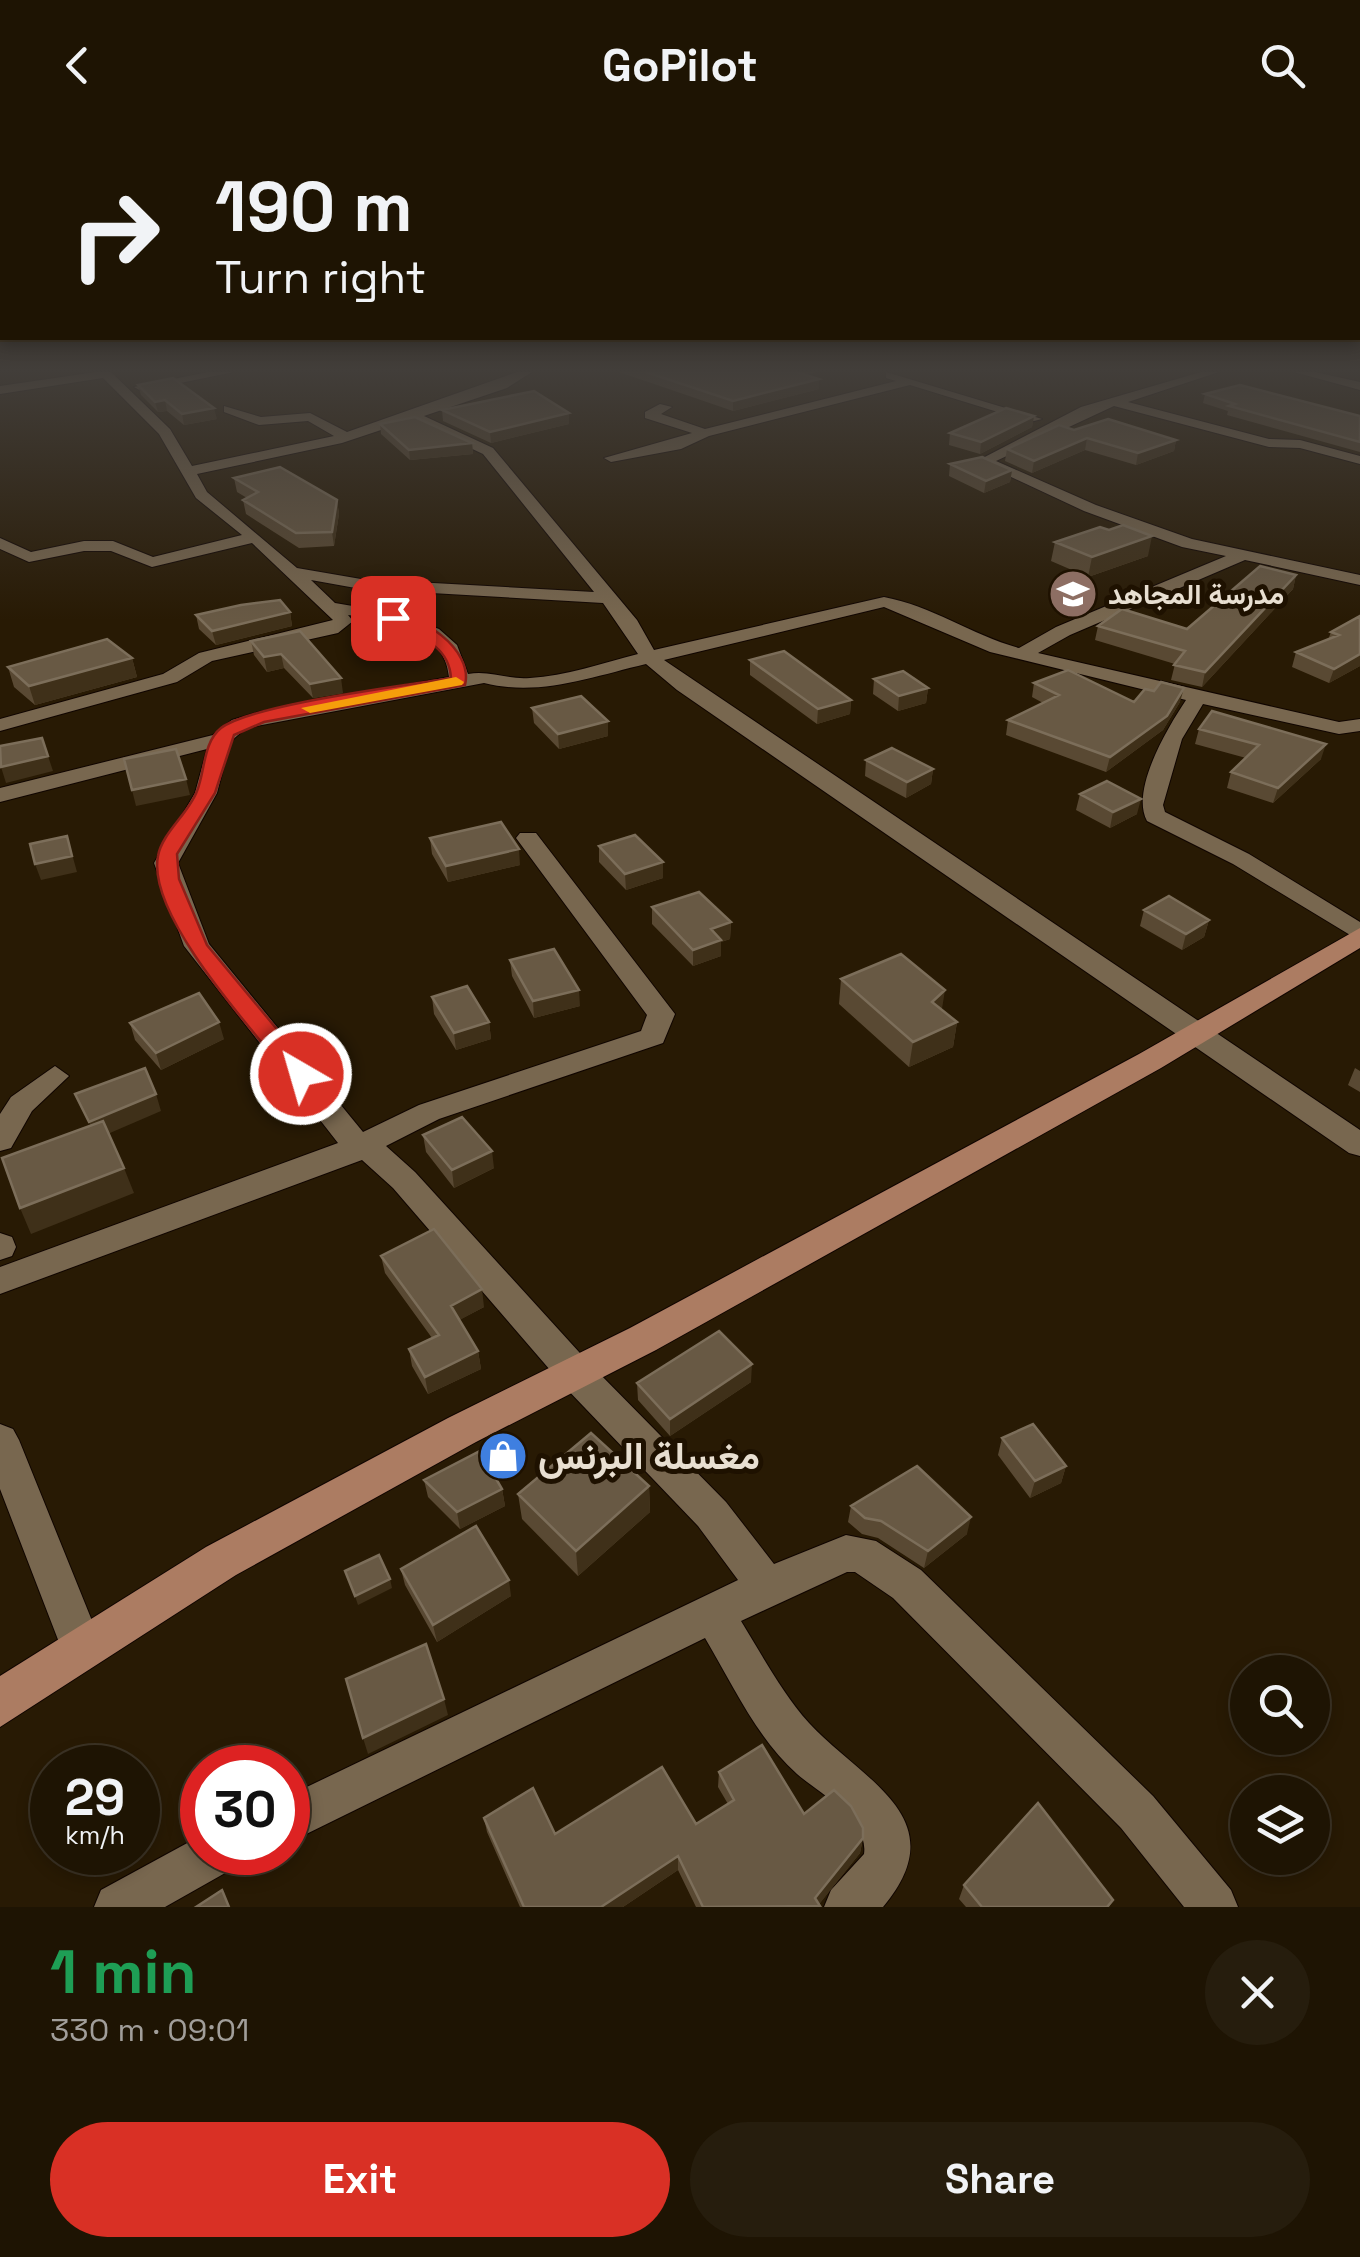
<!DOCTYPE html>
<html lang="en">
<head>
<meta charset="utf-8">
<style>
  :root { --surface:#1e1403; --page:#261d0d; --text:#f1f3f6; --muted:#a19e9a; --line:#3c3325; --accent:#d93025 }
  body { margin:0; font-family:"Space Grotesk",Vazirmatn,sans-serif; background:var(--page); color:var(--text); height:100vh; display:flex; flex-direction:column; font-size:38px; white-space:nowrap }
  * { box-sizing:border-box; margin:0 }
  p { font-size:32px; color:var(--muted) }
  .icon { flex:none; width:55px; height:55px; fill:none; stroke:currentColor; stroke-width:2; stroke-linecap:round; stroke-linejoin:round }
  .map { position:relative; height:1777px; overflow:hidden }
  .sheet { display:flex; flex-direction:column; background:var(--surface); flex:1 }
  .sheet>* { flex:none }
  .banner { position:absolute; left:0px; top:0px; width:1360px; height:210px; box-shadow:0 5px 15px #0003,0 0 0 2px var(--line); background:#1e1403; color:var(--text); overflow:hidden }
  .controls { position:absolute; left:1230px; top:1525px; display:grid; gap:20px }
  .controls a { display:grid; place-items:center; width:100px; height:100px; border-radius:50%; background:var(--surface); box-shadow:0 5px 15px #0003,0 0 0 2px var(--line); font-size:50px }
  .speed { position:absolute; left:30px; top:1615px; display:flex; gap:20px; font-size:50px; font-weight:700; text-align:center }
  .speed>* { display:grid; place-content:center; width:130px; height:130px; border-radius:50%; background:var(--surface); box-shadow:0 5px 15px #0003,0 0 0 2px var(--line); line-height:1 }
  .speed small { font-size:25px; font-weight:400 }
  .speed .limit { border:15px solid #d22; background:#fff; color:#111 }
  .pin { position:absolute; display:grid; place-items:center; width:85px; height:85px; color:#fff; margin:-42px; border-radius:20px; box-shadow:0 5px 15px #0006 }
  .me { position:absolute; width:110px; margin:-55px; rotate:322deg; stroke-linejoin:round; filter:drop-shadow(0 0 8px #0008) }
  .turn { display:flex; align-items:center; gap:35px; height:210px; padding:0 50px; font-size:45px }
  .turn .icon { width:130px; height:130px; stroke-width:2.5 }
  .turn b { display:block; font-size:70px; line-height:85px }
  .round { display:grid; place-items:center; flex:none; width:105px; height:105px; border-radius:52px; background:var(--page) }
  .overview { display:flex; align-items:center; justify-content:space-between; height:170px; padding:0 50px }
  h1 { font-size:60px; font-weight:700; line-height:75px; color:#1e9e55 }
  .cta { display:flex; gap:20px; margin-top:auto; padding:20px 50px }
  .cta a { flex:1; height:115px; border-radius:60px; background:var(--accent); color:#fff; font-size:40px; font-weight:700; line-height:115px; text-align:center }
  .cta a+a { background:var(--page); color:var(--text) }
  header { display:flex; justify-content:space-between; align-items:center; height:130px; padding:0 50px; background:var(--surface); font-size:45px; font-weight:700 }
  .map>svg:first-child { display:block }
</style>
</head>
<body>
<header><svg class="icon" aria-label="back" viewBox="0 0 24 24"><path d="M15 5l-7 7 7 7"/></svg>GoPilot<svg class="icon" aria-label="search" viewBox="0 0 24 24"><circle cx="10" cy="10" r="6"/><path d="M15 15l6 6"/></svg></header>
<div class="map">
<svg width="1360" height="1777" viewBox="0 0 1360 1777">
  <rect width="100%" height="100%" fill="#281a04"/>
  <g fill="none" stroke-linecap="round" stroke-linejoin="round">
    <!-- minor casing -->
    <g stroke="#100500" stroke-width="2">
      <path id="minor" d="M 96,242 L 111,242 L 170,299 L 192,336 L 334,306 L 308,291 L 259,295 L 224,282 L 224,276 L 261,287 L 310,283 L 347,302 L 517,242 L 532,242 L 507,258 L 424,286 L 493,318 L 637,490 L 654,520 L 884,467 C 932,476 972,505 1019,518 L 1056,497 L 1226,426 L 1182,417 L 1084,381 L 977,331 L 1081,277 L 1201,242 L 1219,242 L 1128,272 L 1269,309 L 1300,310 L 1360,326 L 1360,334 L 1300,318 L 1269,317 L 1114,276 L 996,331 L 1096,375 L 1192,409 L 1360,445 L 1360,455 L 1245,430 L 1070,505 L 1038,523 L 1339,592 L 1360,589 L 1360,601 L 1339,604 L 1203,574 L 1182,609 L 1163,675 L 1165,682 L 1249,724 L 1360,792 L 1360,811 L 1233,734 L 1147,691 C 1130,660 1168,597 1186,570 L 990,522 L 884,477 L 664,530 L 1360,1000 L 1360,1026 L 1349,1023 L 677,560 L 646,534 C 591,547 539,567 484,553 L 246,598 L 230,612 L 217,663 L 178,733 L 209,814 L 363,1002 L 419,975 L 641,901 L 647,885 L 516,708 L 520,703 L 536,703 L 675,884 L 663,913 L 439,989 L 386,1016 L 415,1042 L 589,1233 L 726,1372 L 774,1434 L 846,1405 L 876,1411 L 921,1440 L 1153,1666 L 1231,1760 L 1238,1777 L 1184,1777 L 1121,1698 L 893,1468 L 855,1442 L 847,1442 L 741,1491 C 762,1525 782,1563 809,1593 C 861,1650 958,1688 883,1777 L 824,1777 L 831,1760 L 864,1724 C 869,1689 820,1664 797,1644 C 756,1607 733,1555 705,1508 L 288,1713 L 288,1666 L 738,1450 L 698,1396 L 563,1255 L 393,1058 L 362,1030 L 0,1164 L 0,1137 L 338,1013 L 184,816 L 154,733 L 195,663 L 207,619 L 0,672 L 0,658 L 213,605 L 232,590 L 259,582 L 449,547 C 445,498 389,491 348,485 L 353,491 L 338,503 L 212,531 L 177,552 L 0,601 L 0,589 L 163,544 L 199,523 L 333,490 L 252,413 L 152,437 L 111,421 L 84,421 L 29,432 L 0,419 L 0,408 L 31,422 L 84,411 L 113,411 L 153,427 L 242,405 L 196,368 L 159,304 L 103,248 L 0,264 L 0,256 ZM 411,290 L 483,324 L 594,462 L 361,449 L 297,438 L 207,362 L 197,344 L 342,313 ZM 311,450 L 361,459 L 603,473 L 638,524 C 603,533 565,546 530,548 C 508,550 490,540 468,544 L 457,515 L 439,499 L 400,484 L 335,473 Z
        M 208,242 L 234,242 L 141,261 L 134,257 Z
        M 886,242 L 1042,289 L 1030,292 L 910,255 L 709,306 L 681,319 L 611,332 L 604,328 L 692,303 L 645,288 L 645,282 L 660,274 L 672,277 L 661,284 L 705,299 L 896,251 L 886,248 Z
        M 1294,242 L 1315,242 L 1360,252 L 1360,260 Z
        M 55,936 L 69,946 L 32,981 L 11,1018 L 0,1021 L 0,984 L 11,967 Z
        M 0,1103 L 12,1107 L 16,1117 L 12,1126 L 0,1130 Z
        M 0,1294 L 13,1299 L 19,1310 L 103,1518 L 97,1533 L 82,1539 L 67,1533 L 0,1359 Z
        M 202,1705 L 202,1722 L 241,1722 L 234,1738 L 165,1777 L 94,1777 L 101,1760 Z"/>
    </g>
    <!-- major casing -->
    <g stroke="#100500" stroke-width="2">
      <path id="major" d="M 1360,798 L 1360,818 L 1161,938 L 656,1220 L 476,1312 L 236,1445 L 0,1597 L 0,1546 L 206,1417 L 448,1288 L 630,1198 L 1139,924 Z"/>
    </g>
    <!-- minor -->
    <use href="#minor" fill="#78674f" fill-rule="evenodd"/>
    <!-- major -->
    <use href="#major" fill="#ac7c62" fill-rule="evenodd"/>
  </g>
  <!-- wall -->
  <path fill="#594933" d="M 619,242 L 817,242 L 806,245 L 819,259 L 733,281 Z
    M 138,255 L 217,289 L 184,295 L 167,281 L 158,282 L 141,265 Z
    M 1205,264 L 1360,286 L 1360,322 L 1227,285 L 1228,281 L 1203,273 Z
    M 442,280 L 569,283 L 569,294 L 491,313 L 443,291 Z
    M 1034,286 L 1032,297 L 980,324 L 949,315 L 950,303 Z
    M 380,294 L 472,313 L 473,324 L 410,330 L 381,304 Z
    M 1074,300 L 1176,310 L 1174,321 L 1136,335 L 1085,320 L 1032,343 L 1005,331 L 1007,319 Z
    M 950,334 L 1012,340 L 1010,352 L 984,363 L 949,346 Z
    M 234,348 L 337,370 L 339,384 L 334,416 L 299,418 L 246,384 L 243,370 L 247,368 L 237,362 Z
    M 1055,412 L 1148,426 L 1088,447 L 1051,431 Z
    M 1296,445 L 1293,459 L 1202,557 L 1171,550 L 1175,534 L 1095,510 L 1098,496 L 1187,499 Z
    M 290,482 L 292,496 L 216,515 L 199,499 L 196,485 Z
    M 1360,486 L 1360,536 L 1329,553 L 1292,537 L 1296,522 L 1328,510 L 1331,502 Z
    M 300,501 L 343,563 L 313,568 L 284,538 L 267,542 L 254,525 L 251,511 Z
    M 132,528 L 137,547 L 35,575 L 14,557 L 8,537 Z
    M 750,530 L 851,570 L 850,584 L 817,594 L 750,545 Z
    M 874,549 L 928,558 L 926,573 L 898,581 L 873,564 Z
    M 1034,553 L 1134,572 L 1180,572 L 1163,600 L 1106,642 L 1006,605 L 1008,590 L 1043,573 L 1032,567 Z
    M 532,578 L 608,591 L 608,606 L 559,619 L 534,593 Z
    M 1199,599 L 1321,629 L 1273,673 L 1227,658 L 1231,642 L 1246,628 L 1195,614 Z
    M 866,630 L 933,639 L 931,654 L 906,668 L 865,646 Z
    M 1080,664 L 1137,684 L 1110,698 L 1076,680 Z
    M 430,708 L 520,735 L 448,752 L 432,724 Z
    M 599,716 L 663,748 L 626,760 L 599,732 Z
    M 652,777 L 731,792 L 730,809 L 721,812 L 721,826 L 693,836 L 652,794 Z
    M 1144,780 L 1209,790 L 1204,807 L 1182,820 L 1140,796 Z
    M 510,830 L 580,876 L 534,888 L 512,846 Z
    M 841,849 L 942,880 L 957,892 L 953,917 L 909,937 L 839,874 Z
    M 432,867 L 489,892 L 491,909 L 456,920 L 434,884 Z
    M 130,893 L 224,909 L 161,940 L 135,910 Z
    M 1355,938 L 1360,941 L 1360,962 L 1348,955 Z
    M 423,1005 L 494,1038 L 454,1058 L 426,1022 Z
    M 381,1126 L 484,1177 L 459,1190 L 478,1221 L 481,1239 L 428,1264 L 412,1236 L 409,1219 L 432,1208 L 385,1143 Z
    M 751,1252 L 670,1306 L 638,1270 L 637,1253 Z
    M 1002,1308 L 1066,1336 L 1061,1353 L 1030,1368 L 998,1325 Z
    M 424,1350 L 502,1359 L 505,1376 L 460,1399 L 428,1367 Z
    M 649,1356 L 650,1382 L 578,1446 L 522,1389 L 518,1364 Z
    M 851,1376 L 967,1404 L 924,1438 L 878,1408 L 862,1404 L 848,1392 Z
    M 401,1439 L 511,1466 L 437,1512 L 405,1455 Z
    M 719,1642 L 804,1684 L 863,1708 L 860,1723 L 819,1774 L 820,1777 L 696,1777 L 678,1740 L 623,1777 L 520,1777 L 487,1702 L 484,1688 L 555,1704 L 696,1694 L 728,1674 L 718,1657 Z
    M 964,1755 L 1113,1770 L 1109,1777 L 966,1777 L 959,1769 Z"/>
  <!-- shaded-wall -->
  <path fill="#3f3019" d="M 819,249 L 819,259 L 733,281 L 733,271 Z
    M 165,270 L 167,281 L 158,282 L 155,272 Z
    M 214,278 L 217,289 L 184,295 L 182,284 Z
    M 569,283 L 569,294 L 491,313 L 490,302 Z
    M 1034,286 L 1032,297 L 980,324 L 981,312 Z
    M 1087,308 L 1085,320 L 1032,343 L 1034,331 Z
    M 1176,310 L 1174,321 L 1136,335 L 1138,323 Z
    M 472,313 L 473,324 L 410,330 L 409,320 Z
    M 1012,340 L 1010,352 L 984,363 L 986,351 Z
    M 337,370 L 339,384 L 334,416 L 332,402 Z
    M 1152,406 L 1148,426 L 1088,447 L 1092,427 Z
    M 1296,445 L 1293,459 L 1202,557 L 1205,542 Z
    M 290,482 L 292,496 L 216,515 L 212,501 Z
    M 281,524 L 284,538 L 267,542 L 264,527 Z
    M 1360,524 L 1360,536 L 1329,553 L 1334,539 Z
    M 132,528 L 137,547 L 35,575 L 29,556 Z
    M 341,548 L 343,563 L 313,568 L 310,554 Z
    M 928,558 L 926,573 L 898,581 L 899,566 Z
    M 1184,558 L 1180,572 L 1163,600 L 1106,642 L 1110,627 Z
    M 851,570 L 850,584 L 817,594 L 818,579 Z
    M 608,591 L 608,606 L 559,619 L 558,604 Z
    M 1326,614 L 1321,629 L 1273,673 L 1278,658 Z
    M 48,626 L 53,641 L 6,653 L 1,637 Z
    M 933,639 L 931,654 L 906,668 L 907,652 Z
    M 186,649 L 190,665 L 136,676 L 132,660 Z
    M 1141,669 L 1137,684 L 1110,698 L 1113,682 Z
    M 67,706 L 77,742 L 41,750 L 35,734 Z
    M 519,719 L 520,735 L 448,752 L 446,736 Z
    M 663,732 L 663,748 L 626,760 L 625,744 Z
    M 1209,790 L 1204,807 L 1182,820 L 1186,804 Z
    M 731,792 L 730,809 L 721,812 L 721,826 L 693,836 L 693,820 L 711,799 Z
    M 579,860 L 580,876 L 534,888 L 533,871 Z
    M 945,860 L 941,885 L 932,872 Z
    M 219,892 L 224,909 L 161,940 L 156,923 Z
    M 489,892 L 491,909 L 456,920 L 454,903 Z
    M 957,892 L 953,917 L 909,937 L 913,912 Z
    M 156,964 L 161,981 L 96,1009 L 89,992 Z
    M 492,1021 L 494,1038 L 454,1058 L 452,1040 Z
    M 124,1038 L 134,1063 L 31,1104 L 20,1078 Z
    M 482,1159 L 484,1177 L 454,1193 L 451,1176 Z
    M 478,1221 L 481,1239 L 428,1264 L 425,1247 Z
    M 752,1234 L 751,1252 L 670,1306 L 670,1289 Z
    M 1066,1336 L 1061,1353 L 1030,1368 L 1035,1351 Z
    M 649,1356 L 650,1382 L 578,1446 L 576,1421 Z
    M 502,1359 L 505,1376 L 460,1399 L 457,1382 Z
    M 971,1387 L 967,1404 L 924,1438 L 928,1421 Z
    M 390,1449 L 392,1458 L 358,1475 L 355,1466 Z
    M 509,1450 L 511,1466 L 437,1512 L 433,1495 Z
    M 444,1569 L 448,1585 L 368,1624 L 363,1608 Z
    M 863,1708 L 860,1723 L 817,1777 L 815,1768 Z
    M 678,1726 L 678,1740 L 623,1777 L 601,1777 Z"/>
  <!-- building -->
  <path fill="#685944" stroke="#7c6e5a" stroke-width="2.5" d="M 646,242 L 797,242 L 819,249 L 733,271 Z
    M 173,248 L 214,278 L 182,284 L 165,270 L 155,272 L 138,255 Z
    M 1240,255 L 1360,286 L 1360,312 L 1229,276 L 1235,274 L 1205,264 Z
    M 534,261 L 569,283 L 490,302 L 442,280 Z
    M 1006,278 L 1034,286 L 981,312 L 950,303 Z
    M 415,287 L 472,313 L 409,320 L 380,294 Z
    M 1108,289 L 1176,310 L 1138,323 L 1087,308 L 1034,331 L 1007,319 L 1059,295 L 1074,300 Z
    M 982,327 L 1012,340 L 986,351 L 950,334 Z
    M 280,337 L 337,370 L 332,402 L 296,403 L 243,370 L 258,362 L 234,348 Z
    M 1123,395 L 1152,406 L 1092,427 L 1055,412 L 1100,397 L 1109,400 Z
    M 1260,436 L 1296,445 L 1205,542 L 1174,535 L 1185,521 L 1098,496 L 1122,479 L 1187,499 Z
    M 280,470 L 290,482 L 212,501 L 196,485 L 241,475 Z
    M 1360,486 L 1360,524 L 1334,539 L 1296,522 L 1339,505 L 1331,502 Z
    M 300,501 L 341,548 L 310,554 L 281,524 L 264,527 L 251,511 Z
    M 107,509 L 132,528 L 29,556 L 8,537 Z
    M 784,521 L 851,570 L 818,579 L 750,530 Z
    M 1068,540 L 1134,572 L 1145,559 L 1154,561 L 1161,552 L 1184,558 L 1167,586 L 1110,627 L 1008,590 L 1059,565 L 1034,553 Z
    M 903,541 L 928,558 L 899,566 L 874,549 Z
    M 581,566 L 608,591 L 558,604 L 532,578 Z
    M 1212,581 L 1326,614 L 1278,658 L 1231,642 L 1259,615 L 1199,599 Z
    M 42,608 L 48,626 L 1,637 L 0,616 Z
    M 892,618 L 933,639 L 907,652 L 866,630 Z
    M 176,619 L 186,649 L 132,660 L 124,629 Z
    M 1107,651 L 1141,669 L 1113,682 L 1080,664 Z
    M 501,692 L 519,719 L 446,736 L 430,708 Z
    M 635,705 L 663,732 L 625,744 L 599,716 Z
    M 67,706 L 72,726 L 35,734 L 30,714 Z
    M 699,762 L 731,792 L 711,799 L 721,810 L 693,820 L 652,777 Z
    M 1169,766 L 1209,790 L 1186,804 L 1144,780 Z
    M 554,819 L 579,860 L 533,871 L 510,830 Z
    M 901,824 L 945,860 L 932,872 L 957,892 L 913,912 L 841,849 Z
    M 467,856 L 489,892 L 454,903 L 432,867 Z
    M 199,863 L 219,892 L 156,923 L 130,893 Z
    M 145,938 L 156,964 L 89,992 L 75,964 Z
    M 462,987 L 492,1021 L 452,1040 L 423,1005 Z
    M 103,991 L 124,1038 L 20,1078 L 2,1028 Z
    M 434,1099 L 482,1159 L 451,1176 L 478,1221 L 425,1247 L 409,1219 L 439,1205 L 381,1126 Z
    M 719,1201 L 752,1234 L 670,1289 L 637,1253 Z
    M 1033,1294 L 1066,1336 L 1035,1351 L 1002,1308 Z
    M 591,1303 L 649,1356 L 576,1421 L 518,1364 Z
    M 480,1321 L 502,1359 L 457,1382 L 424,1350 Z
    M 917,1336 L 971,1387 L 928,1421 L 881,1391 L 865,1388 L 851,1376 Z
    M 476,1396 L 509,1450 L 433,1495 L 401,1439 Z
    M 379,1425 L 390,1449 L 355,1466 L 345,1441 Z
    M 426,1514 L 444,1569 L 363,1608 L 346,1549 Z
    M 762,1615 L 804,1684 L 834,1660 L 851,1676 L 863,1698 L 863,1708 L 815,1768 L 820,1776 L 703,1777 L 678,1726 L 601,1777 L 524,1777 L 484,1688 L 533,1658 L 555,1704 L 662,1637 L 696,1694 L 734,1670 L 719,1642 Z
    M 1038,1673 L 1113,1770 L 1107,1777 L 982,1777 L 964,1755 Z
    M 222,1760 L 229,1777 L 196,1777 Z"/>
  <!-- sky -->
  <linearGradient id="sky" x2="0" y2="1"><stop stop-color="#160e02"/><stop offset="0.49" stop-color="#423e3a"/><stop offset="1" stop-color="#423e3a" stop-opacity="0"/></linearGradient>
  <rect width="1360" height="490" fill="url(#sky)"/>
  <!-- route -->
  <path fill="#d93025" stroke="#8d1f18" stroke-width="2.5" d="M 387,485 C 419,482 474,519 465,555 L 264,592 L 234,605 L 215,663 L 177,724 L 179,749 L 207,815 L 310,939 L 313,944 L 301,953 L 293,950 C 256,904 146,786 158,726 C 162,703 189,683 197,661 C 205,642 203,612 221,598 C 253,574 404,556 451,548 C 449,513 415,505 387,491 Z"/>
  <!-- slow -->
  <path fill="#f59e0b" d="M 456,547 L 464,552 L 462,555 L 310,583 L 301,578 Z"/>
  <!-- icons -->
  <defs>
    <g id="school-disc" transform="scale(2.5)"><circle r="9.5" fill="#8d6e63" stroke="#1e1100"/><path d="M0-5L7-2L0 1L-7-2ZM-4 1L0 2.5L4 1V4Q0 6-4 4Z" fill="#fff"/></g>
    <g id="shop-disc" transform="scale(2.5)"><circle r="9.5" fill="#3f7fe0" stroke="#1e1100"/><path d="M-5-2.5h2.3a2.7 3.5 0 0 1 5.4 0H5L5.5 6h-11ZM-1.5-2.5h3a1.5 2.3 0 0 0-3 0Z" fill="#fff"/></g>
  </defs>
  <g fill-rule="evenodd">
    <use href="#school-disc" x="1073" y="464"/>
    <use href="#shop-disc" x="503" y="1326"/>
  </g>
  <g text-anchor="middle" stroke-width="10" stroke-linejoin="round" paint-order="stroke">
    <!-- far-poi labels -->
    <g font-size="28" font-weight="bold" fill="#e8dfd1" stroke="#1e1100" text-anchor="start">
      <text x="1108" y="474">مدرسة المجاهد</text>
    </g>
    <!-- near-poi labels -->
    <g font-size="38" font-weight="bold" fill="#e8dfd1" stroke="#1e1100" text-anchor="start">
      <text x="538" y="1339">مغسلة البرنس</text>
    </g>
  </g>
</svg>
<div class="controls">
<a><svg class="icon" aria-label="search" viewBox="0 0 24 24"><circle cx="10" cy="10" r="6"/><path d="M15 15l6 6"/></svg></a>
<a><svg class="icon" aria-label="layers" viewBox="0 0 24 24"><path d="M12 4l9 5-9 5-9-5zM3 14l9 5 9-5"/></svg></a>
</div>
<div class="speed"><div>29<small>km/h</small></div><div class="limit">30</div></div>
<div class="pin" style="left:393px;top:488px;background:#d93025"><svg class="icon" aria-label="arrive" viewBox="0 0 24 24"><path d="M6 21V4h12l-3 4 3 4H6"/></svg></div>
<svg class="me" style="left:301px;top:944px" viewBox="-20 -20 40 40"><circle r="17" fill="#d93025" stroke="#fff" stroke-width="3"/><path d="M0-11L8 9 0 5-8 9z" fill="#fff"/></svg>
<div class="banner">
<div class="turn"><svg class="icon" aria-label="right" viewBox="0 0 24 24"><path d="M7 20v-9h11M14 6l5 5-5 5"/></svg><div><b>190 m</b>Turn right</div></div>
</div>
</div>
<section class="sheet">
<div class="overview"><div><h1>1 min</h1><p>330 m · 09:01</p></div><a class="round"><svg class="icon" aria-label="close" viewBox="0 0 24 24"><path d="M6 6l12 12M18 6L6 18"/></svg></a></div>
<div class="cta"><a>Exit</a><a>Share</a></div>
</section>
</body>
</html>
